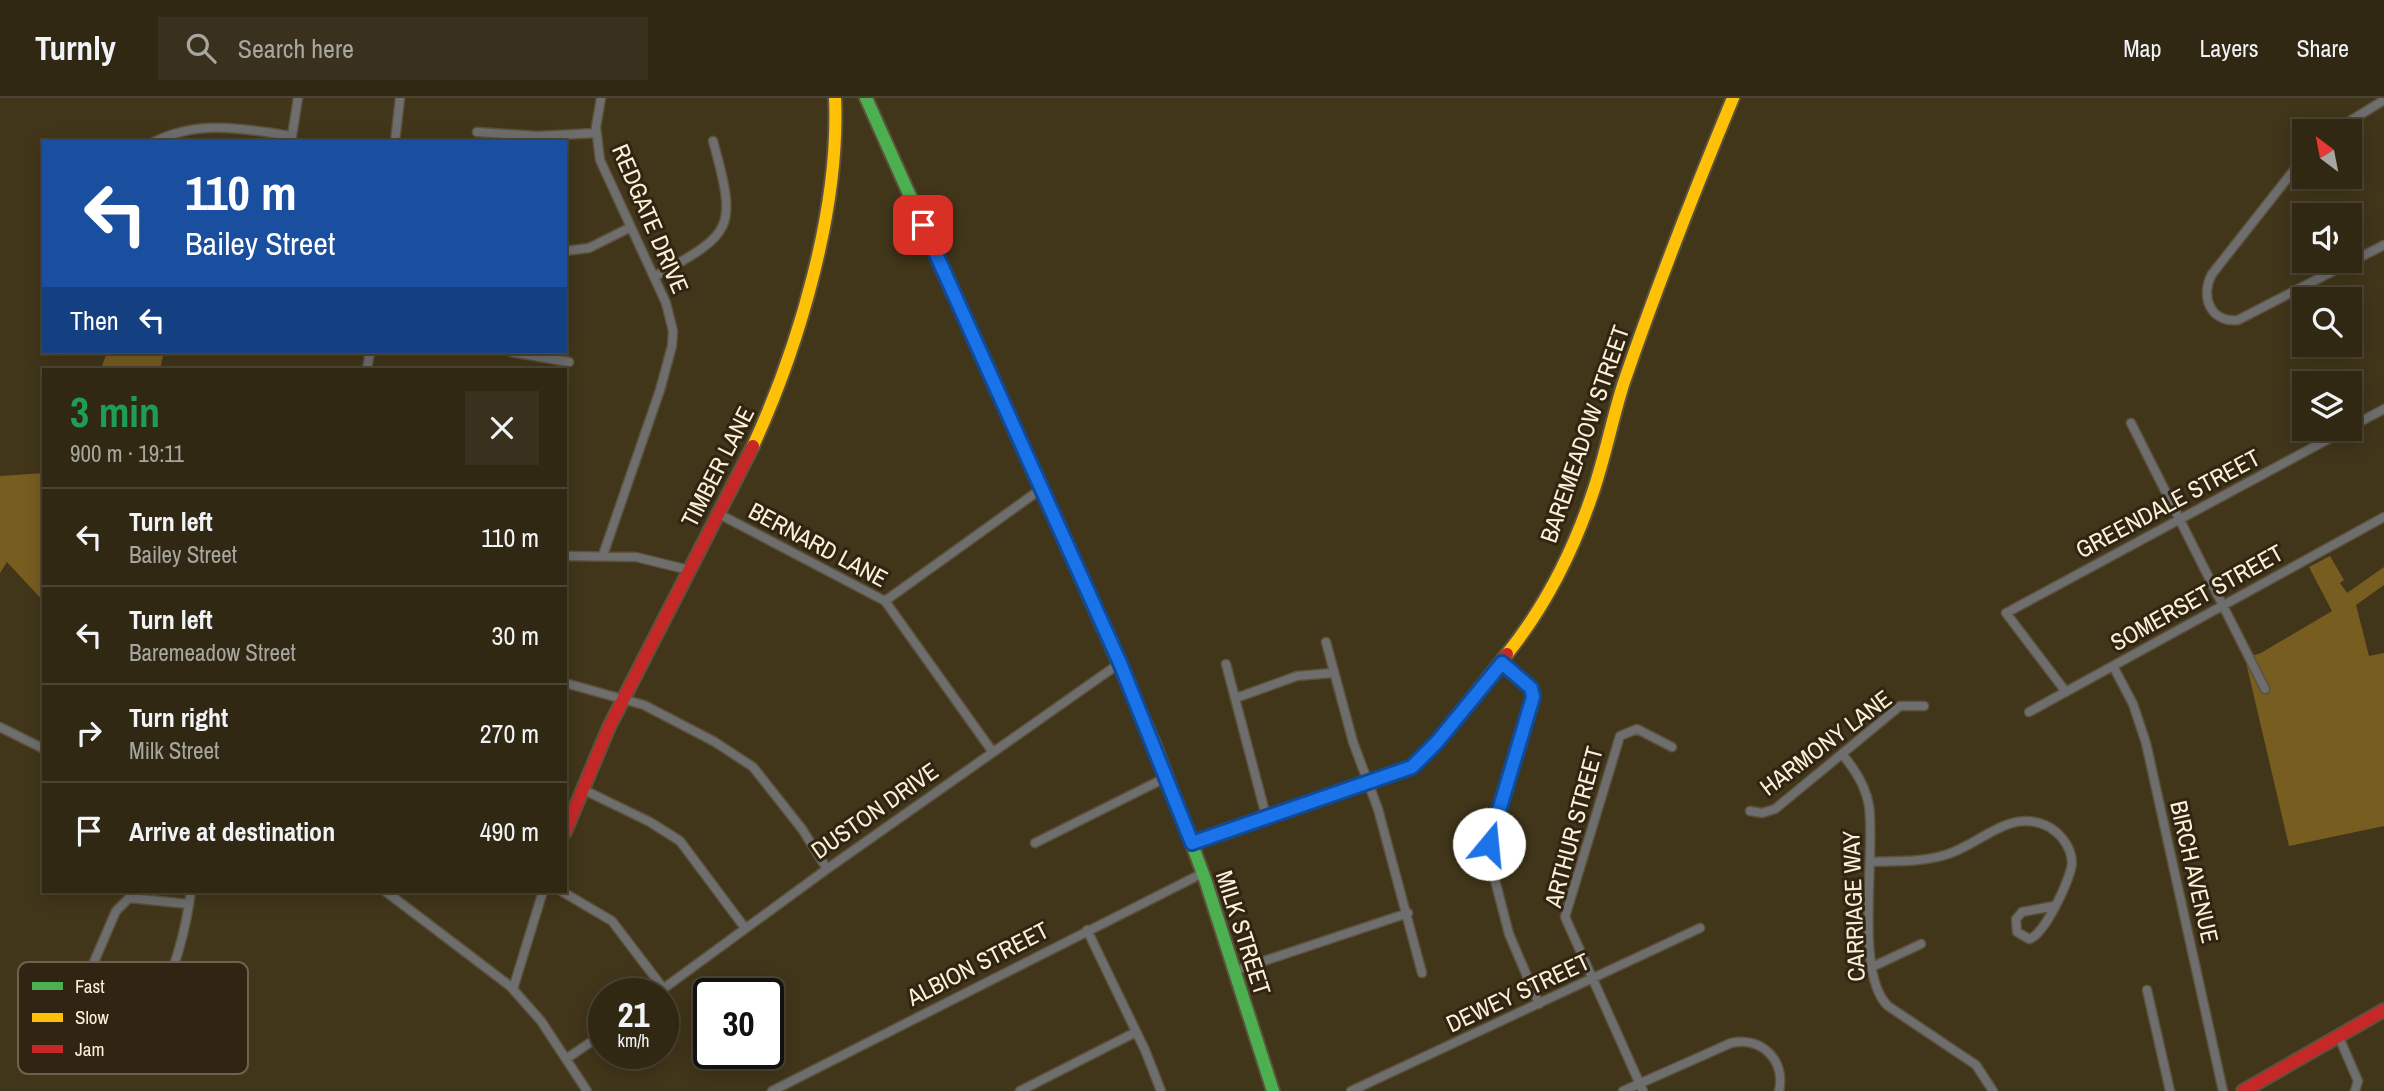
<!DOCTYPE html>
<html lang="en">
<head>
<meta charset="utf-8">
<style>
  :root { --surface:#312814; --page:#39301d; --text:#f1f3f6; --muted:#a8a6a0; --line:#4c4434 }
  body { margin:0; font-family:"Archivo Narrow",sans-serif; background:var(--page); color:var(--text); height:100vh; display:flex; flex-direction:column; font-size:26px; white-space:nowrap }
  * { box-sizing:border-box; margin:0 }
  p { font-size:23px; color:var(--muted) }
  .icon { flex:none; width:38px; height:38px; fill:none; stroke:currentColor; stroke-width:2; stroke-linecap:round; stroke-linejoin:round }
  .map { position:relative; flex:1; overflow:hidden }
  .details { position:absolute; left:42px; top:270px; width:525px; height:525px; display:flex; flex-direction:column; background:var(--surface); border-radius:0px; box-shadow:0 4px 18px #0003,0 0 0 2px var(--line) }
  .details>* { flex:none }
  .hud { position:absolute; left:42px; top:42px; width:525px; height:214px; border-radius:0px; box-shadow:0 4px 18px #0003,0 0 0 2px var(--line); background:#1a4fa0; color:#fff; overflow:hidden }
  .needle { width:46px; rotate:328deg }
  .controls { position:absolute; left:2292px; top:21px; display:grid; gap:14px }
  .controls a { display:grid; place-items:center; width:70px; height:70px; border-radius:0px; background:var(--surface); box-shadow:0 4px 18px #0003,0 0 0 2px var(--line); font-size:35px }
  .speed { position:absolute; left:588px; top:880px; display:flex; gap:14px; font-size:35px; font-weight:700; text-align:center }
  .speed>* { display:grid; place-content:center; width:91px; height:91px; border-radius:50%; background:var(--surface); box-shadow:0 4px 18px #0003,0 0 0 2px var(--line); line-height:1 }
  .speed small { font-size:18px; font-weight:400 }
  .speed .limit { border:4px solid #111; border-radius:10px; background:#fff; color:#111 }
  .pin { position:absolute; display:grid; place-items:center; width:60px; height:60px; color:#fff; margin:-30px; border-radius:14px; box-shadow:0 4px 10px #0006 }
  .me { position:absolute; width:77px; margin:-38px; rotate:17deg; stroke-linejoin:round; filter:drop-shadow(0 0 5px #0008) }
  .turn { display:flex; align-items:center; gap:24px; height:147px; padding:0 28px; font-size:32px }
  .turn .icon { width:91px; height:91px; stroke-width:2.5 }
  .turn b { display:block; font-size:49px; line-height:60px }
  .then { display:flex; align-items:center; height:66px; padding:0 28px; background:#0003; gap:14px; font-size:26px }
  .round { display:grid; place-items:center; flex:none; width:74px; height:74px; border-radius:0px; background:var(--page) }
  .head { display:flex; align-items:center; justify-content:space-between; height:119px; padding:0 28px }
  h1 { font-size:42px; font-weight:700; line-height:52px; color:#1e9e55 }
  ul { padding:0; list-style:none }
  li { display:flex; align-items:center; gap:21px; height:98px; padding:0 28px; border-top:2px solid var(--line) }
  li div { flex:1 }
  li b { display:block; font-size:26px }
  li em { font-style:normal }
  header { display:flex; align-items:center; gap:42px; box-sizing:border-box; height:98px; padding:0 35px; background:var(--surface); border-bottom:2px solid var(--line) }
  header strong { font-size:33px }
  nav { display:flex; gap:38px; margin-inline-start:auto; font-size:24px }
  .search { width:490px; height:63px; background:var(--page); display:flex; align-items:center; gap:18px; box-sizing:border-box; padding:0 24px; border-radius:0px; color:var(--muted); font-size:26px }
  .map>svg:first-child { display:block }
</style>
</head>
<body>
<header>
<strong>Turnly</strong>
<div class="search"><svg class="icon" aria-label="search" viewBox="0 0 24 24"><circle cx="10" cy="10" r="6"/><path d="M15 15l6 6"/></svg>Search here</div>
<nav><a>Map</a><a>Layers</a><a>Share</a></nav>
</header>
<div class="map">
<svg width="2384" height="993" viewBox="0 0 2384 993">
  <rect width="100%" height="100%" fill="#41361a"/>
  <!-- green -->
  <path fill="#785d21" d="M 107,254 L 164,254 L 160,271 L 101,271 Z
    M 44,375 L 44,504 L 7,464 L 0,475 L 0,378 Z
    M 2330,458 L 2344,482 L 2340,485 L 2347,495 L 2384,469 L 2384,487 L 2356,507 L 2369,558 L 2384,555 L 2384,728 L 2289,748 L 2245,560 L 2261,555 L 2332,513 L 2309,469 Z"/>
  <g fill="none" stroke-linecap="round" stroke-linejoin="round">
    <!-- street casing -->
    <g stroke="#5c523c" stroke-width="11">
      <path id="street" d="M 601,0 L 596,29 L 600,62 L 666,205 L 673,233 L 672,248 L 660,292 L 603,457
        M 2334,33 L 2384,2
        M 477,34 L 538,38 L 596,35
        M 154,44 C 199,21 244,31 292,38
        M 291,44 L 298,0
        M 395,44 L 400,0
        M 2305,58 L 2212,176 C 2200,198 2210,225 2238,222 L 2384,147
        M 565,153 L 589,150 L 631,129
        M 654,179 C 733,135 738,133 713,43
        M 511,254 L 569,264
        M 367,271 L 370,254
        M 2131,325 L 2265,591
        M 2350,329 L 2384,311
        M 719,416 L 885,503 L 992,653
        M 565,458 L 636,459 L 689,472
        M 885,503 L 1041,391
        M 1326,544 L 1353,644 L 1378,711 L 1422,875
        M 1502,565 L 1531,590 L 1533,599 L 1493,734 L 1489,759 L 1509,836 L 1539,906
        M 1226,566 L 1266,718
        M 2113,568 L 2133,606 L 2146,645 L 2223,993
        M 565,585 L 644,607 L 715,644 L 753,669 L 802,731 L 827,771
        M 2066,594 L 2006,515 L 2347,331
        M 1236,600 L 1297,578 L 1332,575
        M 2029,614 L 2384,419
        M 0,629 L 44,651
        M 1842,656 C 1854,670 1866,689 1869,708 C 1876,756 1854,876 1888,908 L 1976,967 L 1993,993
        M 582,691 L 650,724 L 680,743 L 745,830
        M 1750,713 L 1762,715 L 1775,711 L 1900,608 L 1924,608
        M 1035,745 L 1167,679
        M 1870,764 C 1895,763 1922,764 1945,757 C 1979,748 2007,711 2045,727 C 2059,733 2071,748 2072,764 C 2072,779 2044,838 2029,841 L 2017,834 L 2016,821 L 2022,814 L 2054,808
        M 385,793 L 510,888 L 541,923 L 587,993
        M 561,793 L 612,823 L 663,890
        M 129,800 L 189,806 C 185,832 167,912 139,923 C 129,927 117,921 108,916 C 96,908 88,895 87,880 L 116,813 Z
        M 189,806 L 191,793
        M 1087,832 L 1145,952 L 1161,993
        M 1872,869 L 1921,846
        M 1234,873 L 1408,815
        M 513,891 L 543,793
        M 2147,892 L 2170,993
        M 656,896 L 827,771 L 1120,565
        M 2338,937 L 2358,983 L 2355,993
        M 566,961 L 604,935
        M 772,993 L 1203,775
        M 1020,993 L 1136,934
        M 1351,993 L 1700,830
        M 1623,993 L 1731,945 C 1761,938 1786,962 1779,993
        M 1643,993 L 1565,819 L 1620,638 L 1637,631 L 1672,649"/>
    </g>
    <!-- fast casing -->
    <g stroke="#5c523c" stroke-width="16">
      <path id="fast" d="M 866,0 L 1021,345
        M 1154,645 L 1205,781 L 1273,993"/>
    </g>
    <!-- slow casing -->
    <g stroke="#5c523c" stroke-width="16">
      <path id="slow" d="M 753,348 C 799,248 840,110 835,0
        M 1507,556 C 1544,510 1573,453 1592,397 C 1605,360 1612,321 1624,284 C 1657,188 1694,94 1733,0"/>
    </g>
    <!-- jam casing -->
    <g stroke="#5c523c" stroke-width="16">
      <path id="jam" d="M 1021,345 L 1154,645
        M 565,734 L 609,629 L 753,348
        M 1192,745 L 1412,669 L 1437,644 L 1507,556
        M 2243,993 L 2384,912"/>
    </g>
    <!-- street -->
    <use href="#street" stroke="#6e6e6e" stroke-width="8"/>
    <!-- fast -->
    <use href="#fast" stroke="#4caf50" stroke-width="12"/>
    <!-- slow -->
    <use href="#slow" stroke="#ffc107" stroke-width="12"/>
    <!-- jam -->
    <use href="#jam" stroke="#c62828" stroke-width="12"/>
  </g>
  <g fill="none" stroke-linecap="round" stroke-linejoin="round">
    <!-- route casing -->
    <g stroke="#114b97" stroke-width="18">
      <path id="route" d="M 923,127 L 1120,565 L 1192,745 L 1412,669 L 1437,644 L 1502,565 L 1531,590 L 1533,599 L 1489,746"/>
    </g>
    <!-- route -->
    <use href="#route" stroke="#1a73e8" stroke-width="12"/>
  </g>
  <g text-anchor="middle" stroke-width="6" stroke-linejoin="round" paint-order="stroke">
    <!-- street labels -->
    <g font-size="24" fill="#fdf0d7" stroke="#2f2512">
      <text transform="translate(650 121) rotate(67)" y="8">REDGATE DRIVE</text>
      <text transform="translate(1585 336) rotate(-71)" y="8">BAREMEADOW STREET</text>
      <text transform="translate(718 369) rotate(-63)" y="8">TIMBER LANE</text>
      <text transform="translate(2168 406) rotate(-28)" y="8">GREENDALE STREET</text>
      <text transform="translate(818 447) rotate(28)" y="8">BERNARD LANE</text>
      <text transform="translate(2197 500) rotate(-29)" y="8">SOMERSET STREET</text>
      <text transform="translate(1826 645) rotate(-37)" y="8">HARMONY LANE</text>
      <text transform="translate(875 713) rotate(-35)" y="8">DUSTON DRIVE</text>
      <text transform="translate(1574 729) rotate(-75)" y="8">ARTHUR STREET</text>
      <text transform="translate(2194 774) rotate(77)" y="8">BIRCH AVENUE</text>
      <text transform="translate(1854 808) rotate(-92)" y="8">CARRIAGE WAY</text>
      <text transform="translate(1243 835) rotate(72)" y="8">MILK STREET</text>
      <text transform="translate(978 866) rotate(-27)" y="8">ALBION STREET</text>
      <text transform="translate(1518 895) rotate(-25)" y="8">DEWEY STREET</text>
    </g>
  </g>
  <!-- legend -->
  <rect x="18" y="864" width="230" height="112" rx="10" fill="#2f2512" stroke="#6d624d" stroke-width="2"/>
  <rect x="32" y="884" width="31" height="8" fill="#4caf50"/>
  <rect x="32" y="915" width="31" height="9" fill="#ffc107"/>
  <rect x="32" y="947" width="31" height="8" fill="#c62828"/>
  <g font-size="19" fill="#fdf0d7">
    <text x="75" y="895">Fast</text>
    <text x="75" y="926">Slow</text>
    <text x="75" y="958">Jam</text>
  </g>
</svg>
<div class="controls">
<a><svg class="needle" viewBox="-14 -14 28 28"><path d="M0-13l5 13h-10z" fill="#e53935"/><path d="M0 13l5-13h-10z" fill="#a8a6a0"/></svg></a>
<a><svg class="icon" aria-label="sound" viewBox="0 0 24 24"><path d="M4 9h4l5-4v14l-5-4H4zM17 9q2 3 0 6"/></svg></a>
<a><svg class="icon" aria-label="search" viewBox="0 0 24 24"><circle cx="10" cy="10" r="6"/><path d="M15 15l6 6"/></svg></a>
<a><svg class="icon" aria-label="layers" viewBox="0 0 24 24"><path d="M12 4l9 5-9 5-9-5zM3 14l9 5 9-5"/></svg></a>
</div>
<div class="speed"><div>21<small>km/h</small></div><div class="limit">30</div></div>
<div class="pin" style="left:923px;top:127px;background:#d93025"><svg class="icon" aria-label="arrive" viewBox="0 0 24 24"><path d="M6 21V4h12l-3 4 3 4H6"/></svg></div>
<svg class="me" style="left:1489px;top:746px" viewBox="-20 -20 40 40"><circle r="19" fill="#fff"/><path d="M0-13L10 11 0 6-10 11z" fill="#1a73e8"/></svg>
<div class="hud">
<div class="turn"><svg class="icon" aria-label="left" viewBox="0 0 24 24"><path d="M17 20v-9H6M10 6l-5 5 5 5"/></svg><div><b>110 m</b>Bailey Street</div></div>
<div class="then">Then<svg class="icon" aria-label="left" viewBox="0 0 24 24"><path d="M17 20v-9H6M10 6l-5 5 5 5"/></svg></div>
</div>
<section class="details">
<div class="head"><div><h1>3 min</h1><p>900 m · 19:11</p></div><a class="round"><svg class="icon" aria-label="close" viewBox="0 0 24 24"><path d="M6 6l12 12M18 6L6 18"/></svg></a></div>
<ul>
<li><svg class="icon" aria-label="left" viewBox="0 0 24 24"><path d="M17 20v-9H6M10 6l-5 5 5 5"/></svg><div><b>Turn left</b><p>Bailey Street</p></div><em>110 m</em></li>
<li><svg class="icon" aria-label="left" viewBox="0 0 24 24"><path d="M17 20v-9H6M10 6l-5 5 5 5"/></svg><div><b>Turn left</b><p>Baremeadow Street</p></div><em>30 m</em></li>
<li><svg class="icon" aria-label="right" viewBox="0 0 24 24"><path d="M7 20v-9h11M14 6l5 5-5 5"/></svg><div><b>Turn right</b><p>Milk Street</p></div><em>270 m</em></li>
<li><svg class="icon" aria-label="arrive" viewBox="0 0 24 24"><path d="M6 21V4h12l-3 4 3 4H6"/></svg><div><b>Arrive at destination</b></div><em>490 m</em></li>
</ul>
</section>
</div>
</body>
</html>
